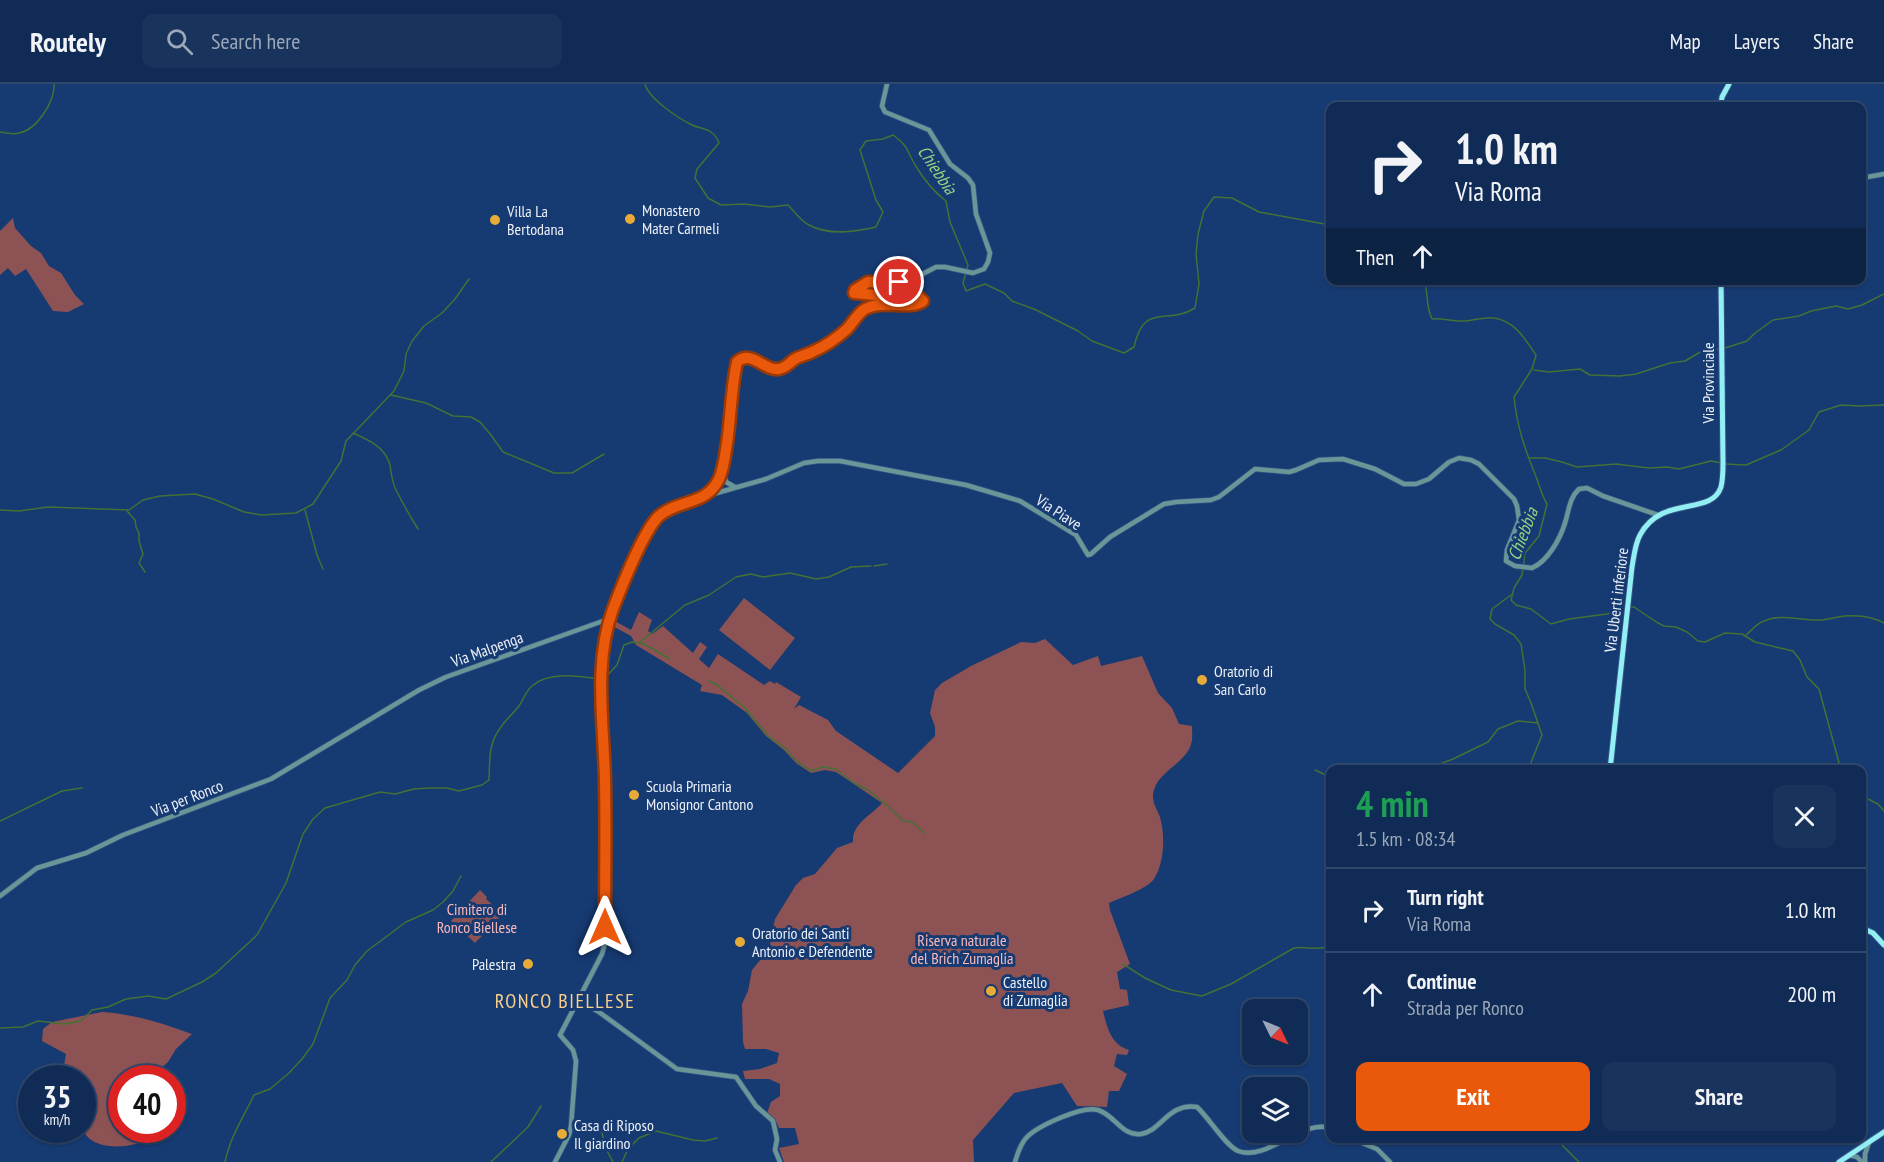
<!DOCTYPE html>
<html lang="en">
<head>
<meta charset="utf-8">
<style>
  :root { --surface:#102c56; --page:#19345c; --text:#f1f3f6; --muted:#9ca7b9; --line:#30486c; --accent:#ea580c }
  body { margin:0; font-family:"PT Sans Narrow",sans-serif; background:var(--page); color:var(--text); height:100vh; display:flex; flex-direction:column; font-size:22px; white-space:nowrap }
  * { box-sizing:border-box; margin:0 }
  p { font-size:20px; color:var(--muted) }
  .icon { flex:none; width:33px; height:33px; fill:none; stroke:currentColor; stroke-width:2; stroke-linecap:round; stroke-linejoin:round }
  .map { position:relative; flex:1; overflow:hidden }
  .drawer { position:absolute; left:1326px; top:681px; width:540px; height:378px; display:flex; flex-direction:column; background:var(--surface); border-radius:12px; box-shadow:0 2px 4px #0004,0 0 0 2px var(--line) }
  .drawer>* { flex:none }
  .hud { position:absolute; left:1326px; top:18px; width:540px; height:183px; border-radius:12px; box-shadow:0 2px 4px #0004,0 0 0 2px var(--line); background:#102c56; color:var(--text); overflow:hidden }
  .needle { width:39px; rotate:133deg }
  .controls { position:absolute; left:1242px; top:915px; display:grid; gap:12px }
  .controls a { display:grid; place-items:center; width:66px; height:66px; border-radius:12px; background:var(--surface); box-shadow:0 2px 4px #0004,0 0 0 2px var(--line); font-size:30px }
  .speed { position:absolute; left:18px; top:981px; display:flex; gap:12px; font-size:30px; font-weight:700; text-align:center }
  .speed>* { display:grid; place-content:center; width:78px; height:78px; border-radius:50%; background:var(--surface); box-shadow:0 2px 4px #0004,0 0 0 2px var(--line); line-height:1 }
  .speed small { font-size:15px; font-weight:400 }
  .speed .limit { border:9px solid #d22; background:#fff; color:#111 }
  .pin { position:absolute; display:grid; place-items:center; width:51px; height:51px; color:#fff; margin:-26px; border:3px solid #fff; border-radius:50%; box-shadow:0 2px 6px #0007 }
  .me { position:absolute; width:66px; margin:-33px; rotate:0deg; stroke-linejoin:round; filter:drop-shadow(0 0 4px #0008) }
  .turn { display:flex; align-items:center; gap:21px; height:126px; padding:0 30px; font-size:27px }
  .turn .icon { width:78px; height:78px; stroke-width:2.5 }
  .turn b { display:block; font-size:42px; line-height:51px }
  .then { display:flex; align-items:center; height:57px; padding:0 30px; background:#0003; gap:12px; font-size:22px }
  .round { display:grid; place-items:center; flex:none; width:63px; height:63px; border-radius:12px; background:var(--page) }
  .head { display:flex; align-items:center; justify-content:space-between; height:102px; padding:0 30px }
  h1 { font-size:36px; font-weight:700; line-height:45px; color:#1e9e55 }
  .action { display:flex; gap:12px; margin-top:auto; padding:12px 30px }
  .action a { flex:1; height:69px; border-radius:12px; background:var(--accent); color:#fff; font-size:24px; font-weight:700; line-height:69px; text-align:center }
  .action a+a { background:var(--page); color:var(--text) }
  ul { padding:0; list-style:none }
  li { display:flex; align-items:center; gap:18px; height:84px; padding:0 30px; border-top:2px solid var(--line) }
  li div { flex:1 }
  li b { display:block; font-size:22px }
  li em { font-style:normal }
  header { display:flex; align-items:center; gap:36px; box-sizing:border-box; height:84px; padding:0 30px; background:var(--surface); border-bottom:2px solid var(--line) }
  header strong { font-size:28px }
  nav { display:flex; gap:33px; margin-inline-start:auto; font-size:21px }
  .search { width:420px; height:54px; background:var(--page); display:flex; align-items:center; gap:15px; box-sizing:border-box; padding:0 21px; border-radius:12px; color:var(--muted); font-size:22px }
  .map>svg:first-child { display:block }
</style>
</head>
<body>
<header>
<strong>Routely</strong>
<div class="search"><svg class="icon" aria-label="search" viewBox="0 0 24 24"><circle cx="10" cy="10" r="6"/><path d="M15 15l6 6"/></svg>Search here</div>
<nav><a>Map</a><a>Layers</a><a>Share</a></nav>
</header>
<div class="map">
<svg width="1884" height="1078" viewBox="0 0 1884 1078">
  <rect width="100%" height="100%" fill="#163a72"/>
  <!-- green -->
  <path fill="#8d5354" d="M 13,134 L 15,144 L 31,162 L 41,169 L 49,182 L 61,189 L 75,211 L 84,220 L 68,228 L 53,227 L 26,185 L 15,192 L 8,184 L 0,191 L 0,147 Z
    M 744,514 L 795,554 L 770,586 L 719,546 Z
    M 639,528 L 652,536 L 648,547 L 652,550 L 663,542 L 693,569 L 700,558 L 707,563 L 699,575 L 709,584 L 718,570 L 764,601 L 770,597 L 775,600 L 776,598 L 801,613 L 794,625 L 799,621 L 828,636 L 836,647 L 898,689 L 935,652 L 935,643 L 930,629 L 935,606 L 942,599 L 971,582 L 1021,558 L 1035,559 L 1045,555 L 1073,581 L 1098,572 L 1101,582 L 1142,572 L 1158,609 L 1172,624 L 1179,640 L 1192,642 C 1192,647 1193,655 1191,660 C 1186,679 1159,687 1154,706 C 1150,719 1159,726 1161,737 C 1165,754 1164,780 1154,795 C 1147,805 1120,814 1109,819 L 1110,826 L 1130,880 L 1117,888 L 1120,905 L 1127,906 L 1129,921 L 1103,927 C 1107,943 1111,961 1129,966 L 1127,971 L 1117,970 L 1114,982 L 1127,990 L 1119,1007 L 1109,1007 L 1107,1023 L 1077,1022 L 1062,999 L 1014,1009 L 973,1056 L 974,1078 L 784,1078 L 779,1064 L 799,1060 L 795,1044 L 779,1044 L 775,1035 L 767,1029 L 771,1018 L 780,1012 L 780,1000 L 769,995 L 745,995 L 743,987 L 760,985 L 777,979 L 779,969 L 766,965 L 745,965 L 743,958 L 742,920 L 748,907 L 752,886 L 769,865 L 775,835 L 796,801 L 803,794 L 815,790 L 837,764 L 853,758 C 852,739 871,732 882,719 L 836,688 L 825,686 L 811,689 L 796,679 L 784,666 L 766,652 L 747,629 L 722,611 L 700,607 L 702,601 L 636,561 L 631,552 L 611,541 L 613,536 L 631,546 Z
    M 480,806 L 487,813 L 486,815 L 503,830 L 475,859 L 451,837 Z
    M 102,928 C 134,930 162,939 192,950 L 176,965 L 168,978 L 160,985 L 141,992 L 142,994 L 122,994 L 122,1046 L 151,1046 L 147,1056 C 129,1065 86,1068 82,1041 C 80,1023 83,1005 81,988 L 69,988 L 64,982 L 66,970 L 42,957 L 43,945 L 52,938 Z"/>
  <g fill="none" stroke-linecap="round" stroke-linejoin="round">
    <!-- stream -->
    <path stroke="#437136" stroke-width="1.5" d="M 645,0 C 649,15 678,34 692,41 C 698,44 705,44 711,48 C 715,51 717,54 719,59 L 697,85 L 695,94 L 708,114 L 721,121 L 744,120 L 770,123 L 788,121 C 794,127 801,137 809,141 C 829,152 855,148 876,143 L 883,128 L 876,116 L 860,66 L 866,57 L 883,55 L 893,51 C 909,63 906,65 915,81 C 923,94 934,108 946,117 L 950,138 L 968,181 L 963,199 L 966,207 L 985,200 L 1004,209 L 1012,217 L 1034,225 L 1078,247 L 1092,257 L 1124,269 L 1134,263 C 1144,217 1167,242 1195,224 L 1199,200 L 1196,170 L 1198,150 L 1204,127 L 1214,113 L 1232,114 L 1259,128 L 1330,141
      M 0,48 C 6,49 13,51 19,49 C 37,46 55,17 54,0
      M 1424,196 C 1429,211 1425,220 1432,235 C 1443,234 1455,238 1465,237 C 1475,236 1485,233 1494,234 C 1515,237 1525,255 1536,271 L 1532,285 L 1514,313 C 1517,342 1524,363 1535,390 C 1539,400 1541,410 1547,420 L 1539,452 L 1525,469 L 1522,491 L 1514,504 L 1511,516 L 1516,521 L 1531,525 L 1551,540 L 1569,535 L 1607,530 L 1626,524
      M 1725,264 L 1747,257 L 1755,249 L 1773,236 L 1799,232 L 1811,227 L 1836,222 L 1848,225 L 1862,221 L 1884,210
      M 1534,286 L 1549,288 L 1580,285 L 1590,291 L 1620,292 L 1636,290 L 1670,279 L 1685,277 L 1702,267 L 1720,265
      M 391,311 L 426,319 L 453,332 L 471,333 L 480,338 L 491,351 L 503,368 L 554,389 L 572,389 L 604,370
      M 353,349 C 369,356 385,363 390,381 C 391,389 392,396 395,404 C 402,418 410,432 418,445
      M 1529,374 L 1545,374 L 1562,378 L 1577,383 L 1616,380 L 1649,384 L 1667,383 L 1679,385 L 1711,377 L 1722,379
      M 1726,380 L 1746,381 L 1781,366 L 1809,346 L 1819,328 L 1841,321 L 1860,322 L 1884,321
      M 0,426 L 19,427 L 48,423 L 129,426 L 143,416 L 160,412 L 195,410 L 213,415 L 244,428 L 262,431 L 296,429 L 313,420 L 341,377 L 346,357 L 394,307 L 404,287 L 406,270 L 412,257 L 424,242 L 442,229 L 455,215 L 469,195
      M 305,426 L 317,471 L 323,485
      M 127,427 L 135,436 L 136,443 L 139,449 L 139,457 L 143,470 L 139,479 L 145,488
      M 874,482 L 887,480
      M 1511,511 L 1492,525 L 1490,535 L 1495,540 L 1514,551 L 1521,560 L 1525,586 L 1525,605 L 1531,619 L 1542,651 L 1528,686
      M 1631,523 L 1634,523 L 1658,539 L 1664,542 L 1676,543 L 1687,548 L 1698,557 L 1705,558 L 1725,549 L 1742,550 L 1755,558 L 1793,567 L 1800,576 L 1807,593 L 1819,605 L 1841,686
      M 1746,551 C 1752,546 1756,540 1764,537 C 1782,529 1801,537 1820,536 C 1826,536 1832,534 1838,533 C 1853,530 1871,532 1884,539
      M 639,559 L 644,560 L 670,575
      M 604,595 L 617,581 L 624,561 L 632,558 L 639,559 L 685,521 L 709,511 L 736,493 L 751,490 L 763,493 L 790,489 L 816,495 L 829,493 L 851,483 L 871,482
      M 709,597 L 717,601 L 744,623 L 769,653 L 785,664 L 796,677 L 811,687 L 823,683 L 836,685 L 854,699 L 868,706 L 889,723
      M 1315,686 L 1330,693
      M 1424,686 L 1453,675 L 1488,658 L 1498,645 L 1518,637 L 1538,639
      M 1862,712 L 1878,720 L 1884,727
      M 890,724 L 903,737 L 912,738 L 924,749
      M 0,737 L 62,707 L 82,704
      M 1123,880 L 1145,894 L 1171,906 L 1202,912 L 1231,900 L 1294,864 C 1306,862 1319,867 1330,862
      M 0,944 L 23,943 L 38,937 L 64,940 L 81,937 L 92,926 L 108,923 L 126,915 L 148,912 L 166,915 L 202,898 L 216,889 L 257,851 L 286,799 L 303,750 L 313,735 L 325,724 L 380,708 L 395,710 L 414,705 L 429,704 L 447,704 L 459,707 L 482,701 L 489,696 C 490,677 488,659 501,643 C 506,635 514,629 519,622 C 524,615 525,608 532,602 C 549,587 579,592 600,595
      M 600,1041 L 606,1065 L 613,1078
      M 1555,1054 L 1579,1078
      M 225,1078 C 230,1053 243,1034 254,1011 L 270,1005 L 289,989 L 302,975 L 313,960 L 330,914 L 347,896 L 355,881 L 367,867 L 406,838 L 433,826 L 443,818 L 453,807 L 461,792
      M 491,1078 L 528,1043 L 541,1022
      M 622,1078 L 628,1065 L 639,1054 L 656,1047 L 693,1056 L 705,1057 L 717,1054"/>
    <!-- minor casing -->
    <g stroke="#345485" stroke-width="6">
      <path id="minor" d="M 1862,94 L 1884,90
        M 723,388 L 726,398 L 735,403
        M 706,412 L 766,395 L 804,379 L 818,377 L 840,377 L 966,401 L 1020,417 L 1076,451 L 1088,471 L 1091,470 L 1110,453 L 1164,420 L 1176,418 L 1211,416 L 1219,413 L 1255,385 L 1289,388 L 1296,386 L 1319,376 L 1343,375 L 1375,385 L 1404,400 L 1416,400 L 1429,395 L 1449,378 L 1459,374 L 1471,376 L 1479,380 L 1514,415 L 1517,422 L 1519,436 L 1507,466 L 1506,477 L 1515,482 L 1532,484 C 1548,477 1560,455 1565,439 C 1569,427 1569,414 1579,405 L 1587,404 L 1603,412 L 1658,431
        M 0,812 L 37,784 L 86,769 L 123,751 L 271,695 L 419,606 L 446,593 L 603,537 L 609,537
        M 578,916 L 599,928 L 677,985 L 736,993 L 756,1022 L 773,1037 L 777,1055 L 775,1066 L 780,1078
        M 1350,1054 L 1377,1065 L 1390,1078
        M 1849,1071 L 1857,1073 L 1862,1078
        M 555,1078 L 569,1051 L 571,1042 L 576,977 L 573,966 L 560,951 L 602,870 L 605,859 C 605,805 606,752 605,699 C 604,642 593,581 613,527 C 620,505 646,442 662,430 C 682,415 705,421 719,395 C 732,371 730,317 735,288 C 744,253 764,292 783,284 C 789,281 793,276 799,273 C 816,265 832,259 846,246 C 855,238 859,228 869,223 C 886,216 909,227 923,217 L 918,212 L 897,213 L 854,209 L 855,205 L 868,198 L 899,198 L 913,195 L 936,183 L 945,183 L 973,189 L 984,185 L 988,178 L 990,169 L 976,130 L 973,101 L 968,94 L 950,80 L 929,46 L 885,28 L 882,22 L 887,0
        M 1015,1078 C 1018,1069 1020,1060 1027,1053 C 1038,1042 1083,1021 1098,1026 C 1115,1031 1121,1052 1141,1050 C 1160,1048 1169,1018 1197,1023 C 1209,1034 1225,1061 1238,1067 C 1267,1078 1301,1035 1330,1044
        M 1865,1078 L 1865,1070 L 1869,1058"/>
    </g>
    <!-- major casing -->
    <g stroke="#345485" stroke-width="7">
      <path id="major" d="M 1721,22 L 1722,13 L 1729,0
        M 1610,686 L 1632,483 C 1634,472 1635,460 1640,451 C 1662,410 1711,433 1721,403 C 1723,395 1723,387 1723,379 L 1721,196
        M 1862,844 L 1873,849 L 1884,861
        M 1839,1078 L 1884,1048"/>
    </g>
    <!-- minor -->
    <use href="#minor" stroke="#6b9698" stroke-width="4.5"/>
    <!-- major -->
    <use href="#major" stroke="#92f0f4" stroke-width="5"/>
  </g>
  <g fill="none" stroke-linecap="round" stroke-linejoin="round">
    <!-- route casing -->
    <g stroke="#983908" stroke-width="15">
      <path id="route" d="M 605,843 C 605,794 606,746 605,697 C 604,641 593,579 613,525 C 621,504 644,446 659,432 C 679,415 706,422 719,395 C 724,384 725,371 727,359 C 731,332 731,305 737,278 C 752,265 763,287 779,285 C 786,284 789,279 795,275 C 800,272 806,271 812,268 C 824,263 837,254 847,245 C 853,239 857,230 865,225 C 883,215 910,227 923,217 L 918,212 L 897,213 L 854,209 L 855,206 L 868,198 L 899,198"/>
    </g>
    <!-- route -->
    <use href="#route" stroke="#ea580c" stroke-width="10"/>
  </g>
  <!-- markers -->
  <g fill="#e8ab37" stroke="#163a72" stroke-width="2">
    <circle cx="630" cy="135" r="6"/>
    <circle cx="495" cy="136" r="6"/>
    <circle cx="1202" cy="596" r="6"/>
    <circle cx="634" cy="711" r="6"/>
    <circle cx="740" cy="858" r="6"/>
    <circle cx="528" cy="880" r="6"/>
    <circle cx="991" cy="907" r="6"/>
    <circle cx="562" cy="1050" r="6"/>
  </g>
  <g text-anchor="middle" stroke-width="6" stroke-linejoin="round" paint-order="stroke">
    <!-- poi labels -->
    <g font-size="16" fill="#ecf1f8" stroke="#163a72" text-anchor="start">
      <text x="642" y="132">Monastero<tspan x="642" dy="18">Mater Carmeli</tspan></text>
      <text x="507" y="133">Villa La<tspan x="507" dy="18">Bertodana</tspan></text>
      <text x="1214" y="593">Oratorio di<tspan x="1214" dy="18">San Carlo</tspan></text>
      <text x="646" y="708">Scuola Primaria<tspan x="646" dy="18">Monsignor Cantono</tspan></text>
      <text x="752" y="855">Oratorio dei Santi<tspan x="752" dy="18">Antonio e Defendente</tspan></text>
      <text x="516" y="886" text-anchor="end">Palestra</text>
      <text x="1003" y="904">Castello<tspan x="1003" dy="18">di Zumaglia</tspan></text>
      <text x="574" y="1047">Casa di Riposo<tspan x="574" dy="18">Il giardino</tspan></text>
    </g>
    <!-- street labels -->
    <g font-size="16" fill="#ecf1f8" stroke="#163a72">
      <text transform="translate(1708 299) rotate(-90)" y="6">Via Provinciale</text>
      <text transform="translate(1059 428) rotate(33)" y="6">Via Piave</text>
      <text transform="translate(1616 516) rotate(-83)" y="6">Via Uberti inferiore</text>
      <text transform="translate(487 565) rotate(-20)" y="6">Via Malpenga</text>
      <text transform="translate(187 714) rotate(-21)" y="6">Via per Ronco</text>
    </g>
    <!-- park labels -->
    <g font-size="16" fill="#fcb9b8" stroke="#163a72">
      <text x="477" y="831">Cimitero di<tspan x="477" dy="18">Ronco Biellese</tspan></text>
      <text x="962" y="862">Riserva naturale<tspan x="962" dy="18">del Brich Zumaglia</tspan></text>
    </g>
    <!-- water labels -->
    <g font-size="18" font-style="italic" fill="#93d481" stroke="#163a72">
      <text transform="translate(937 86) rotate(56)" y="6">Chiebbia</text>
      <text transform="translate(1523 450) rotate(-69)" y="6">Chiebbia</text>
    </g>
    <!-- quarter labels -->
    <g font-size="20" letter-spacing="1.5" fill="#fbd08a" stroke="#163a72">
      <text x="565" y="924">RONCO BIELLESE</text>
    </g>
  </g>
</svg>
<div class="controls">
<a><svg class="needle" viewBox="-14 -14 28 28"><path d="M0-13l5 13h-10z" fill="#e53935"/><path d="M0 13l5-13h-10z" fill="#9ca7b9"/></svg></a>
<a><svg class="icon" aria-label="layers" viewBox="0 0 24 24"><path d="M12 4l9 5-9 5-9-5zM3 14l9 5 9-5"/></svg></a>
</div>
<div class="speed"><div>35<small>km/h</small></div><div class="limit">40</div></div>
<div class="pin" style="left:899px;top:198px;background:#d93025"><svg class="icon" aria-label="arrive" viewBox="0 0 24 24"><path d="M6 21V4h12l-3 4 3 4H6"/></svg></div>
<svg class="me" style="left:605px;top:843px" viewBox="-20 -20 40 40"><path d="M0-17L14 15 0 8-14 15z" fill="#ea580c" stroke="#fff" stroke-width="4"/></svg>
<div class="hud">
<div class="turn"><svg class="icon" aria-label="right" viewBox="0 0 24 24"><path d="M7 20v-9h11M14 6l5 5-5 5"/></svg><div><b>1.0 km</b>Via Roma</div></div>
<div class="then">Then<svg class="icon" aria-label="ahead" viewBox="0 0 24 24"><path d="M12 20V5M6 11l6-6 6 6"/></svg></div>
</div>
<section class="drawer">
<div class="head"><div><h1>4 min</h1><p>1.5 km · 08:34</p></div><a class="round"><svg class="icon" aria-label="close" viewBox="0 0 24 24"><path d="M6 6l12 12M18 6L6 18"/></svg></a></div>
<ul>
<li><svg class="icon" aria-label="right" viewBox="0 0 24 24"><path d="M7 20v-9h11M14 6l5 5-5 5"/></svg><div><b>Turn right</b><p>Via Roma</p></div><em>1.0 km</em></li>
<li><svg class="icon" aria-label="ahead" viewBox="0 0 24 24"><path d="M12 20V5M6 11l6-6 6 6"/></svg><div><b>Continue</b><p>Strada per Ronco</p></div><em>200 m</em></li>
</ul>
<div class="action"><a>Exit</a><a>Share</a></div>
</section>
</div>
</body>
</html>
